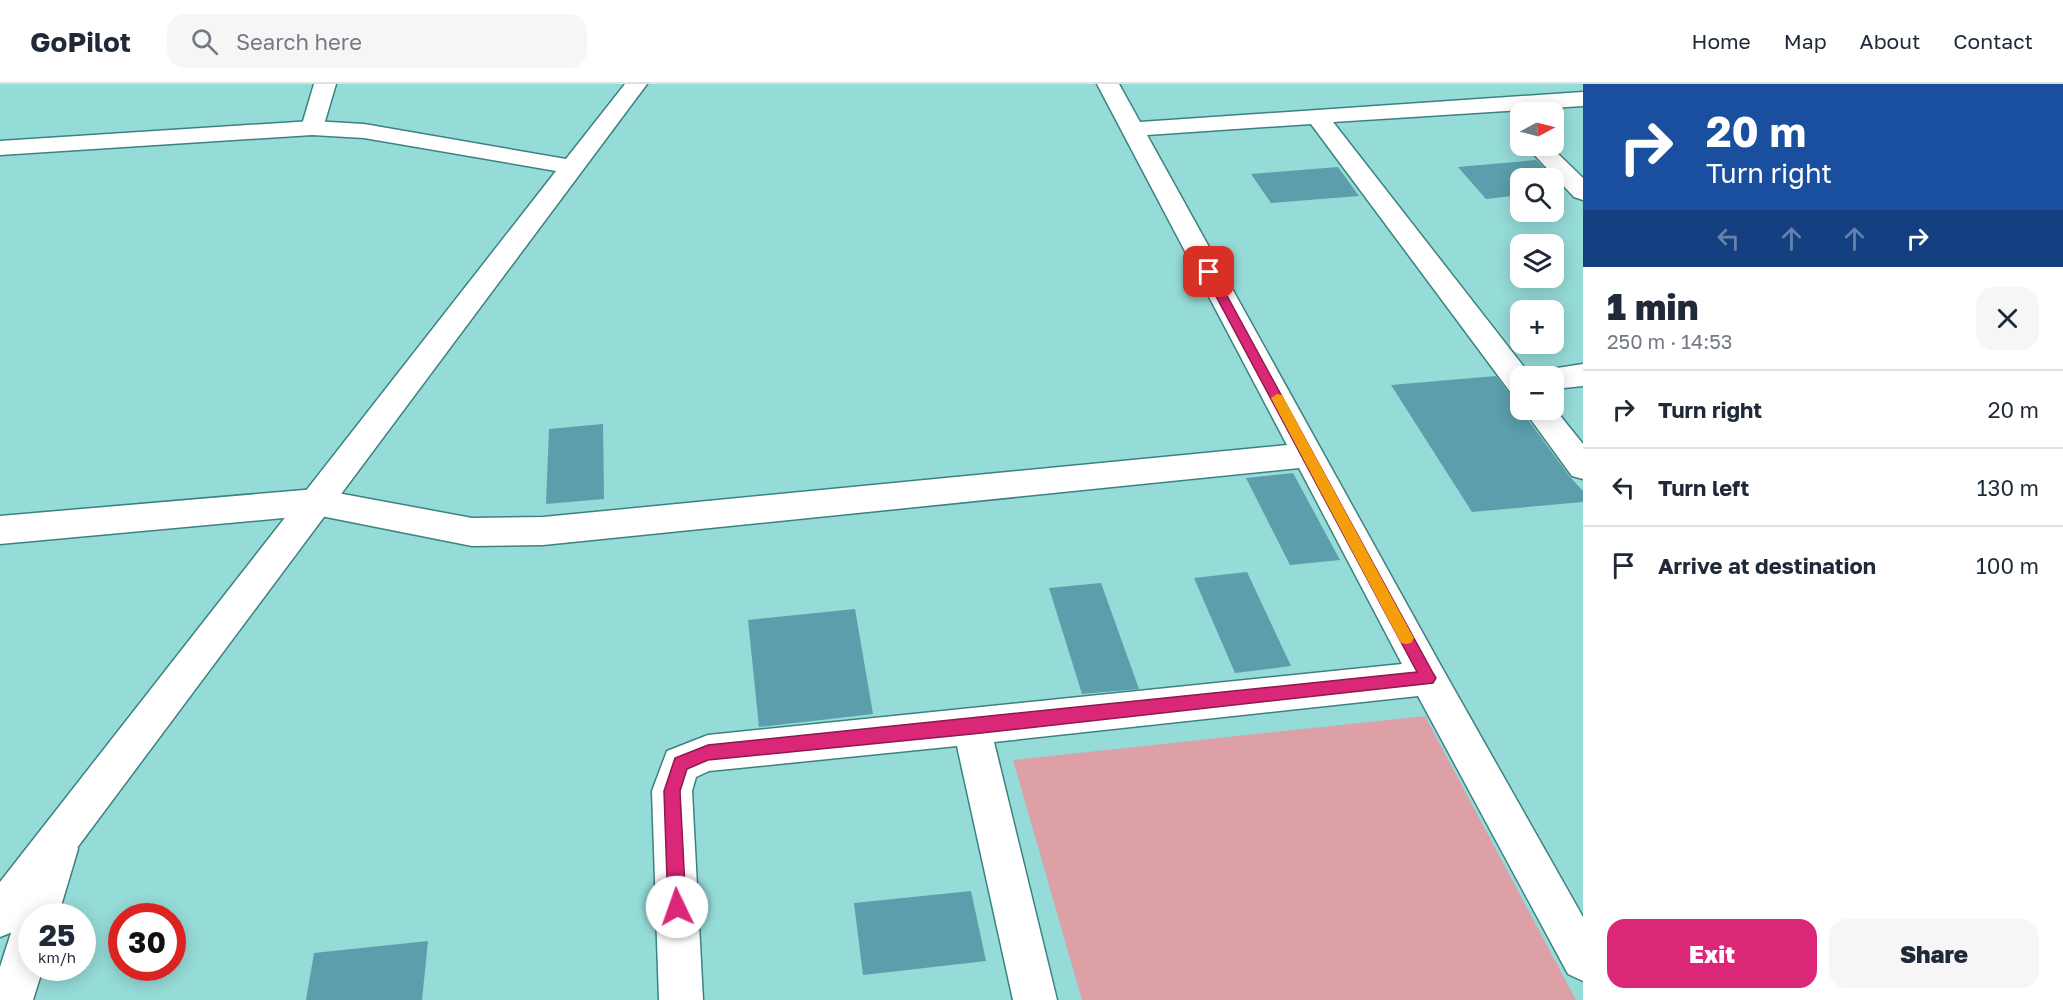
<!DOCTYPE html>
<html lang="en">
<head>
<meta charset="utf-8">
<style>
  :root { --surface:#fff; --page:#f6f6f7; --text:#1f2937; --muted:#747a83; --line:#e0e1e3; --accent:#db2777 }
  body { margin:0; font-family:"Golos Text",sans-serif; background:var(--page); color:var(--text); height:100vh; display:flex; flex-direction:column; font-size:22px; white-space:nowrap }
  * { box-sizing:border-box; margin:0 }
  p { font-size:20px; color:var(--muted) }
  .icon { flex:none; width:33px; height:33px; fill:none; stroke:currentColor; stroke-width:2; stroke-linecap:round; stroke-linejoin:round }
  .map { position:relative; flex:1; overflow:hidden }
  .details { display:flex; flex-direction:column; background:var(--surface); width:480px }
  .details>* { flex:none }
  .top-card { background:#1a4fa0; color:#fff; overflow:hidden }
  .needle { width:39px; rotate:83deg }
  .controls { position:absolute; left:1510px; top:18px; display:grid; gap:12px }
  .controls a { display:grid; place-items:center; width:54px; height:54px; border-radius:12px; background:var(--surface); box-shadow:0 3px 15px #0003; font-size:30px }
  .speed { position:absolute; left:18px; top:819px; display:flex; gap:12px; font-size:30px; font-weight:700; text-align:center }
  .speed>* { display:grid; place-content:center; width:78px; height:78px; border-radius:50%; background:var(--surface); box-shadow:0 3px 15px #0003; line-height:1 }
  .speed small { font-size:15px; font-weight:400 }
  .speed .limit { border:9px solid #d22; background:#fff; color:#111 }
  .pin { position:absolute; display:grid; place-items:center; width:51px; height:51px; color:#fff; margin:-26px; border-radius:12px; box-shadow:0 3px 9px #0006 }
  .me { position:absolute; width:66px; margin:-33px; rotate:357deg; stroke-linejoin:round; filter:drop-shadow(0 0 4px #0008) }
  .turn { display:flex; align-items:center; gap:21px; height:126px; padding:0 24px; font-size:27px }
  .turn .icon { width:78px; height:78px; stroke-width:2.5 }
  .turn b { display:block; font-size:42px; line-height:51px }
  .lanes { display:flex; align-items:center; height:57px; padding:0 24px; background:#0003; justify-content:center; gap:30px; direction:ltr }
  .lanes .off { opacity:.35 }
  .round { display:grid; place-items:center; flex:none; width:63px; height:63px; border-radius:18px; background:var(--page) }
  .summary { display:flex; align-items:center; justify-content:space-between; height:102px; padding:0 24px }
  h1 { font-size:36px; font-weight:800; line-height:45px }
  .cta { display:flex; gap:12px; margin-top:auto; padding:12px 24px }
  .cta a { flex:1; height:69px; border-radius:18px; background:var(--accent); color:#fff; font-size:24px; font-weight:800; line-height:69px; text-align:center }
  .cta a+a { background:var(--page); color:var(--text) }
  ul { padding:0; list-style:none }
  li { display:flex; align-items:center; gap:18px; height:78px; padding:0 24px; border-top:2px solid var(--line) }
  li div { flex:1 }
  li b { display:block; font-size:22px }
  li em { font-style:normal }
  header { display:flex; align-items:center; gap:36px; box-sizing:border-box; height:84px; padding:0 30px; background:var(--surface); border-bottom:2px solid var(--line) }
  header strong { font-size:28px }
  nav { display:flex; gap:33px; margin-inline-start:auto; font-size:21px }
  .search { width:420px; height:54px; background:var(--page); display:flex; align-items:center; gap:15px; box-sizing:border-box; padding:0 21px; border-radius:18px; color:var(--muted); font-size:22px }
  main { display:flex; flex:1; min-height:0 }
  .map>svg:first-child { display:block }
</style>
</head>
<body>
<header>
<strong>GoPilot</strong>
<div class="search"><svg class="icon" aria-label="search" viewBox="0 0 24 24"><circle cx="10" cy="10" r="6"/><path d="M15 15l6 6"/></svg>Search here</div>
<nav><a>Home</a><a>Map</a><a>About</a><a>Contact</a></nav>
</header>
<main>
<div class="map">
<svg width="1583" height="916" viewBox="0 0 1583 916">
  <rect width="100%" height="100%" fill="#95dbd8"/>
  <!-- green -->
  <path fill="#dca0a6" d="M 1425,632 L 1576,916 L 1082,916 L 1013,676 Z"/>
  <!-- building -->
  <path fill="#5c9eac" d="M 1536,76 L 1554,94 L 1521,94 L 1521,111 L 1486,115 L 1458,83 Z
    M 1338,83 L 1359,112 L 1271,119 L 1251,90 Z
    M 1496,292 L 1570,393 L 1583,407 L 1583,418 L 1472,428 L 1391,301 Z
    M 603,340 L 604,415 L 546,420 L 549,345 Z
    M 1293,389 L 1340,476 L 1290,481 L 1246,394 Z
    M 1247,488 L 1291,582 L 1235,589 L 1194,494 Z
    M 1101,499 L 1139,605 L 1082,610 L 1049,504 Z
    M 855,525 L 873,630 L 759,643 L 748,536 Z
    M 971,807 L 986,877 L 863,891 L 854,819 Z
    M 428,857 L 422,916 L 306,916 L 314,869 Z"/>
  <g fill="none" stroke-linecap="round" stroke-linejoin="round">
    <!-- minor casing -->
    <g stroke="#3c8280" stroke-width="3">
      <path id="minor" d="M 314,0 L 336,0 L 323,44 L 320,49 L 312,51 L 304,49 L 301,44 Z
        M 1097,0 L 1119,0 L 1140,38 L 1583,8 L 1583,22 L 1333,38 L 1531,292 L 1521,292 L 1521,312 L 1511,309 L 1311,40 L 1147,51 L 1441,582 L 1583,833 L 1583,897 L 1568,890 L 1418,612 L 994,658 L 1057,916 L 1013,916 L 957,662 L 709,687 L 696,693 L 692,707 L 703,916 L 659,916 L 652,707 L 667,667 L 708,651 L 1402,580 L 1299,384 L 543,461 L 472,462 L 316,431 L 0,460 L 0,432 L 316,405 L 472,434 L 543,433 L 1287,361 Z
        M 1526,62 L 1550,62 L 1583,94 L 1583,116 L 1574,113 Z
        M 1583,280 L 1583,302 L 1554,305 L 1554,292 L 1540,292 L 1544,286 Z
        M 1554,324 L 1583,360 L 1583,395 L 1572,392 L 1524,326 L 1554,326 Z
        M 58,745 L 72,751 L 78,765 L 58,832 L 32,832 L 32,884 L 43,884 L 33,916 L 0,916 L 0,883 L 38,765 L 44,751 Z"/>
    </g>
    <!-- tertiary casing -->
    <g stroke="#3c8280" stroke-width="3">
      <path id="tertiary" d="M 625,0 L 647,0 L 15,847 L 0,853 L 0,798 L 556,87 L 364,54 L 312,51 L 0,71 L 0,57 L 312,37 L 364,40 L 566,75 Z"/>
    </g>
    <!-- minor -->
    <use href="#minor" fill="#fff" fill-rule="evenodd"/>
    <!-- tertiary -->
    <use href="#tertiary" fill="#fff" fill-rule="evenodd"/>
  </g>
  <!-- route -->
  <path fill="#db2777" stroke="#8e194d" stroke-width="1.5" d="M 1209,184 L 1214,188 L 1433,589 L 1436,594 L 1433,599 L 972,650 L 708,676 L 687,685 L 680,707 L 686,823 L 683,829 L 677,832 L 671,829 L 668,823 L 664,707 L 675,674 L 708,661 L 1417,588 L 1203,188 Z"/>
  <!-- slow -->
  <path fill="#f59e0b" d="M 1277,310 L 1282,311 L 1411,549 L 1414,554 L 1411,559 L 1406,560 L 1401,559 L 1271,314 Z"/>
</svg>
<div class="controls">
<a><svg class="needle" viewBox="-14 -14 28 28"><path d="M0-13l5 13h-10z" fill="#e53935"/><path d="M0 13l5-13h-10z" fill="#747a83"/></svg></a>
<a><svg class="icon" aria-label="search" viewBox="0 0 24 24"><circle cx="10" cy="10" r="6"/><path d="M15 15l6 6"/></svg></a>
<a><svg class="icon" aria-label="layers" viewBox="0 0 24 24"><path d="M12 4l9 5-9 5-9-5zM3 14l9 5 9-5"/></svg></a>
<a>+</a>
<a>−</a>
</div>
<div class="speed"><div>25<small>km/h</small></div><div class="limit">30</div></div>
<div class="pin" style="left:1209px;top:188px;background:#d93025"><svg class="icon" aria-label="arrive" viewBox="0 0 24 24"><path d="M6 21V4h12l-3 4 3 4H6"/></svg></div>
<svg class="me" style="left:677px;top:823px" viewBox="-20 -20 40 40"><circle r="19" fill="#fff"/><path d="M0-13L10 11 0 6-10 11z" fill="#db2777"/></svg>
</div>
<section class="details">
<div class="top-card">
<div class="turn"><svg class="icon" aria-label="right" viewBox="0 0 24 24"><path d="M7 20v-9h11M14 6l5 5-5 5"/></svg><div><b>20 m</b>Turn right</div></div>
<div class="lanes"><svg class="icon off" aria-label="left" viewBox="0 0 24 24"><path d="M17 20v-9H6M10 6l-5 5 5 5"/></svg><svg class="icon off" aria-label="ahead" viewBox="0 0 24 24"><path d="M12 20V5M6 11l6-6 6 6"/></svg><svg class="icon off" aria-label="ahead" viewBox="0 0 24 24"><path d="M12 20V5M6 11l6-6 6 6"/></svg><svg class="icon" aria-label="right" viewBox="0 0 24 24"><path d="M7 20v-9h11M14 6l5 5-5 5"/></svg></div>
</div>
<div class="summary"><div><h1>1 min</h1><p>250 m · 14:53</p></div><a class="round"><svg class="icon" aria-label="close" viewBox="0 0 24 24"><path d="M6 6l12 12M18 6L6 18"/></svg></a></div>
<ul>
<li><svg class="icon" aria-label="right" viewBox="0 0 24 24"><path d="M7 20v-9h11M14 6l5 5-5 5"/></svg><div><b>Turn right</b></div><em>20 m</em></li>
<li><svg class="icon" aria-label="left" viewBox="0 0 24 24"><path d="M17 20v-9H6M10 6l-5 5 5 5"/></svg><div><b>Turn left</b></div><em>130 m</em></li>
<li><svg class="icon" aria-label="arrive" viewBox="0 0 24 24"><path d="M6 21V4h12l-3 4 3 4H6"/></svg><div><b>Arrive at destination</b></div><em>100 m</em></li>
</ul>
<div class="cta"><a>Exit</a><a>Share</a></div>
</section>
</main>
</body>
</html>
